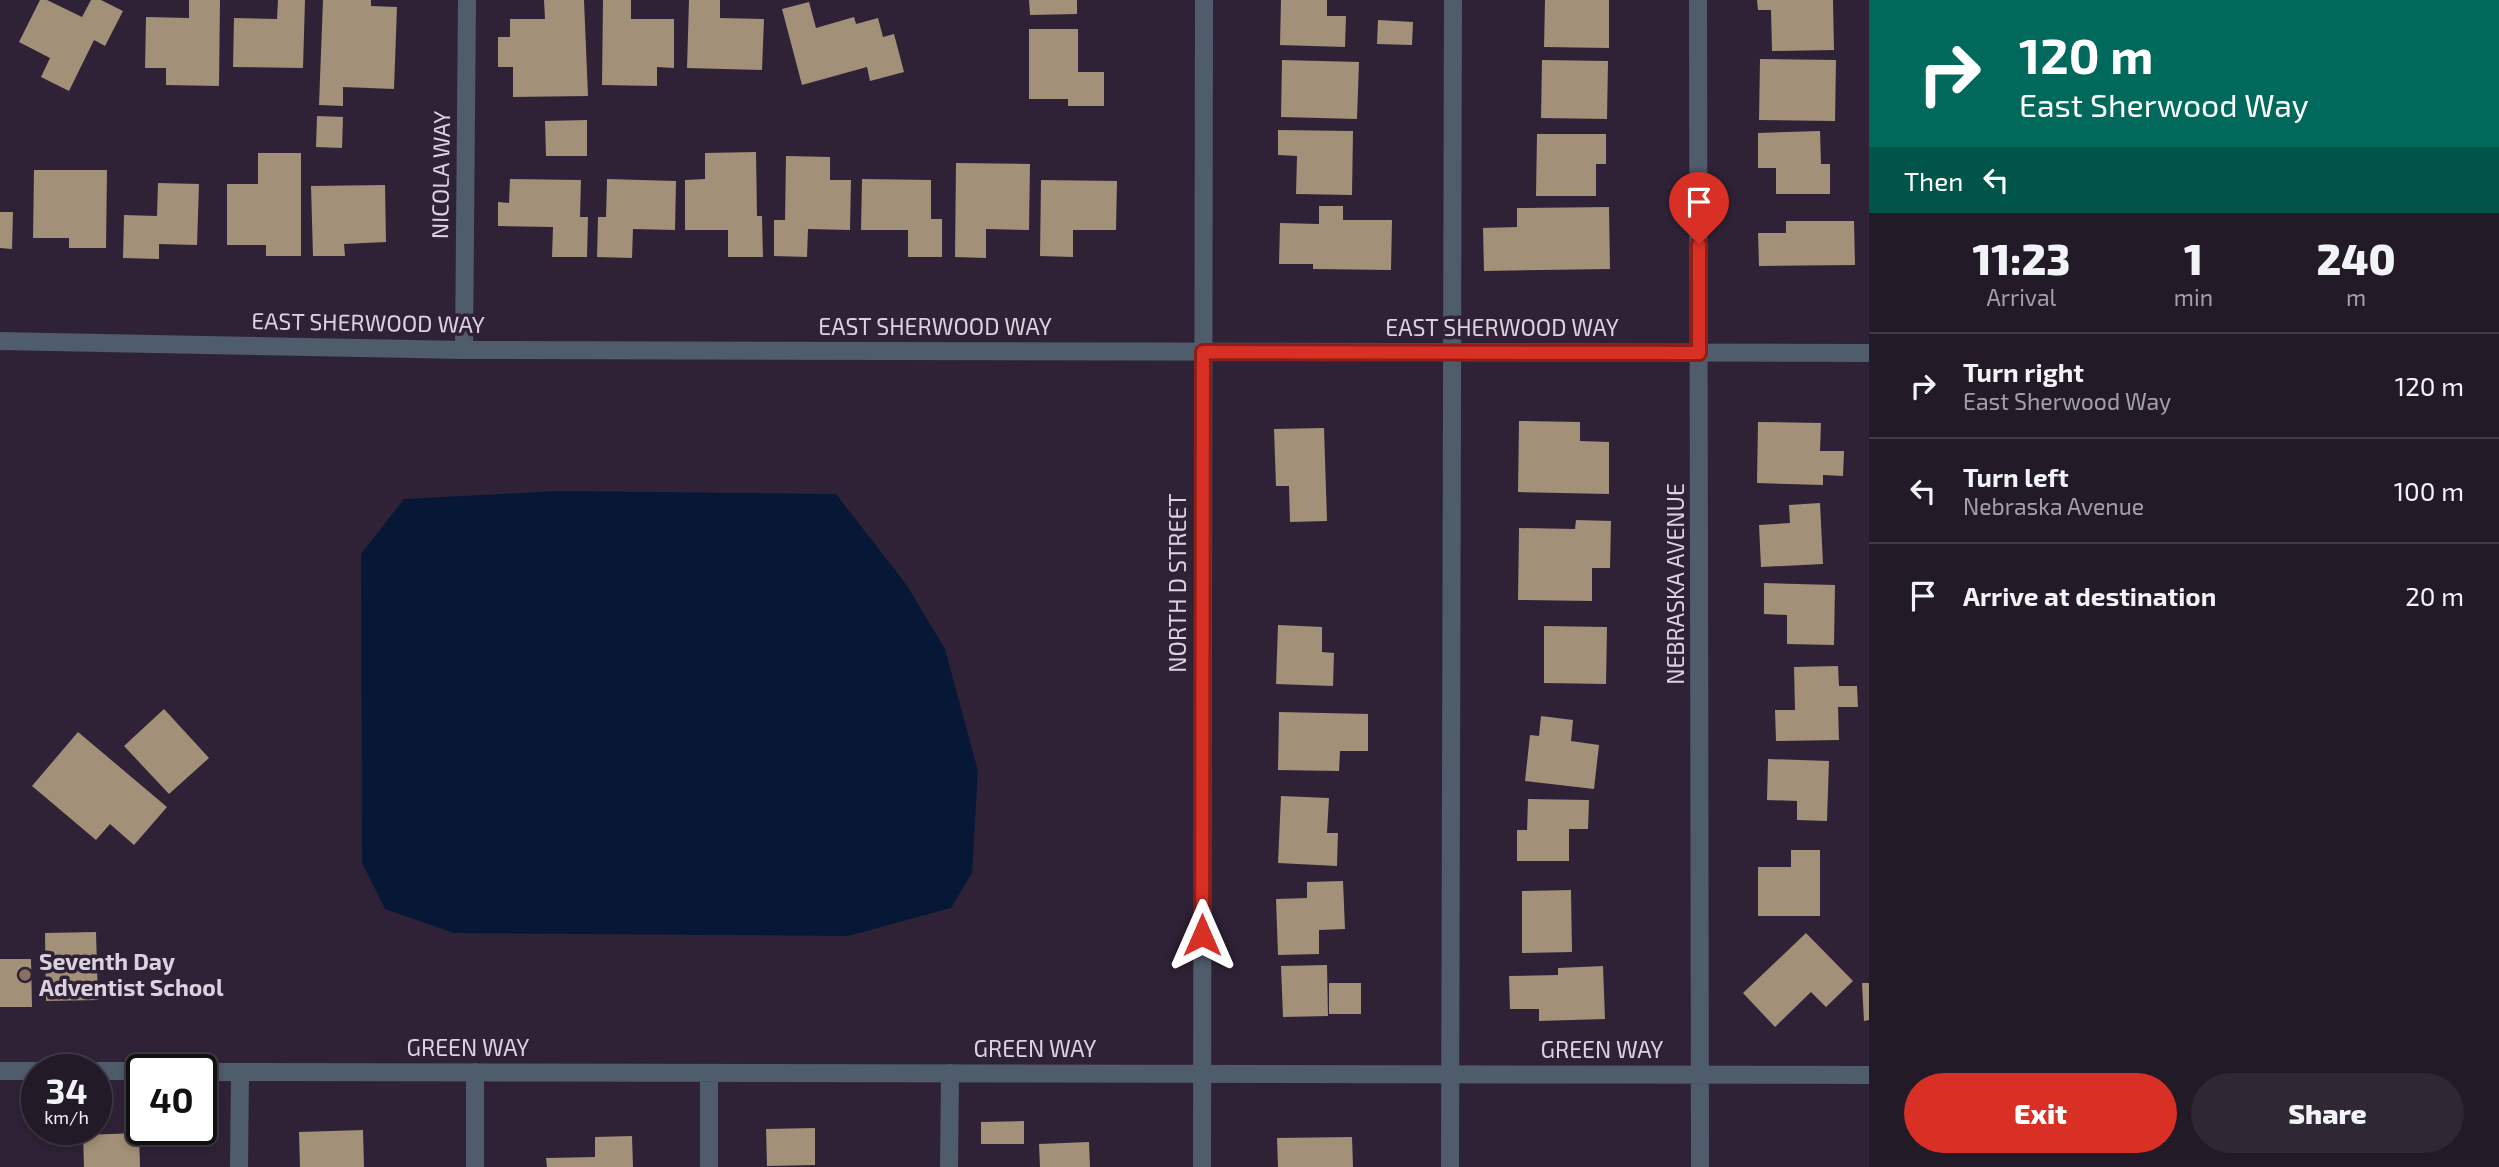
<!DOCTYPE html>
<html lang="en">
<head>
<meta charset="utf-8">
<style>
  :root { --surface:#231a28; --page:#2f2734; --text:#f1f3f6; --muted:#a3a1a8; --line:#403845; --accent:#d93025 }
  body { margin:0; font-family:"Exo 2",sans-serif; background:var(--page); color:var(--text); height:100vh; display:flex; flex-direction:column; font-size:26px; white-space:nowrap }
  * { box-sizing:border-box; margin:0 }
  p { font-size:23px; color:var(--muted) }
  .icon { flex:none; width:38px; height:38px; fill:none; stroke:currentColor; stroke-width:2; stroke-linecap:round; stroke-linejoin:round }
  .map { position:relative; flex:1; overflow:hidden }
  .side { display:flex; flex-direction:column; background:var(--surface); width:630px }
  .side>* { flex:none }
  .hud { background:#00695c; color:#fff; overflow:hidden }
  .speed { position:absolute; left:21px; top:1054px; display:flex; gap:14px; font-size:35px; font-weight:700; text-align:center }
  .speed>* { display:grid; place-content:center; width:91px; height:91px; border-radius:50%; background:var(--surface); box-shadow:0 4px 10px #0003,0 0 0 2px var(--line); line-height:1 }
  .speed small { font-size:18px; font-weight:400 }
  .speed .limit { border:4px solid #111; border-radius:10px; background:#fff; color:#111 }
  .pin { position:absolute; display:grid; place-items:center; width:60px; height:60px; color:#fff; margin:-72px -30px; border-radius:50% 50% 50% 0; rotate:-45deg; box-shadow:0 0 7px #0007 }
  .pin .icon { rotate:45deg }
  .me { position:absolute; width:77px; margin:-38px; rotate:0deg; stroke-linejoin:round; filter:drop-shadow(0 0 5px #0008) }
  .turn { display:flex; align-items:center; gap:24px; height:147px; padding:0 35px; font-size:32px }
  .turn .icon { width:91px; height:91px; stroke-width:2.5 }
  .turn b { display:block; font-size:49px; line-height:60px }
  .then { display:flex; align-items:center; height:66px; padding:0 35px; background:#0003; gap:14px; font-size:26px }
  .eta { display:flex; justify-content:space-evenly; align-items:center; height:119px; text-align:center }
  .eta b { font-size:42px; font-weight:800; line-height:49px }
  .action { display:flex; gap:14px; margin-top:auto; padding:14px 35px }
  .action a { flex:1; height:80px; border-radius:42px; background:var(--accent); color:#fff; font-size:28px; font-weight:800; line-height:80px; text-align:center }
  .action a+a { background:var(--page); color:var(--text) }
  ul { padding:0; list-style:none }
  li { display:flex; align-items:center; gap:21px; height:105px; padding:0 35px; border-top:2px solid var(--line) }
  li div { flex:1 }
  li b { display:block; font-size:26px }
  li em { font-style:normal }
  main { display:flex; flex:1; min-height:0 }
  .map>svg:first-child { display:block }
</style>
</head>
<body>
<main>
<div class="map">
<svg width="1869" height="1167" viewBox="0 0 1869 1167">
  <rect width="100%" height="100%" fill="#2f2236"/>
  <!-- water -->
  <path fill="#071837" d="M 560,491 L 836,494 L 906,584 L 945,649 L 978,771 L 972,873 L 951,908 L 848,936 L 454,933 L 385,909 L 362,863 L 361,554 L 404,499 Z"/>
  <!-- building -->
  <path fill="#a29078" d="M 40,0 L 47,0 L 82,17 L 91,0 L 101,0 L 123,11 L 105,46 L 94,40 L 69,91 L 41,77 L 50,58 L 19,42 Z
    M 189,0 L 220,0 L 219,86 L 166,85 L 166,68 L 145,68 L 146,17 L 189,18 Z
    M 278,0 L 305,0 L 303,68 L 233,67 L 234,18 L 277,19 Z
    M 323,0 L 371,0 L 371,6 L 397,7 L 394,89 L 343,87 L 343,106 L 319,105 Z
    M 544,0 L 584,0 L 588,96 L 513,97 L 513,67 L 498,67 L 498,37 L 510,37 L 510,19 L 545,19 Z
    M 603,0 L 631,0 L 631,19 L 674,19 L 674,68 L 657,67 L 657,86 L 602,85 Z
    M 689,0 L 720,0 L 720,18 L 764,19 L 762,70 L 687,68 Z
    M 1029,0 L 1077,0 L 1077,14 L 1030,15 Z
    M 1281,0 L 1327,0 L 1327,16 L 1346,16 L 1345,47 L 1280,45 Z
    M 1545,0 L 1609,0 L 1609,48 L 1544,47 Z
    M 1757,0 L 1833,0 L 1834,50 L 1772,51 L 1771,10 L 1758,10 Z
    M 809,2 L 816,28 L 854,17 L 856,24 L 878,18 L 883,37 L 894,34 L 904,72 L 870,81 L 867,67 L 802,85 L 782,9 Z
    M 1378,20 L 1413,22 L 1412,45 L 1377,44 Z
    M 1029,29 L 1078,29 L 1078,72 L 1104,72 L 1104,106 L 1068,106 L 1068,99 L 1029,99 Z
    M 1760,59 L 1836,60 L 1835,121 L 1759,120 Z
    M 1282,60 L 1359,62 L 1357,119 L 1281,117 Z
    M 1542,60 L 1608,61 L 1607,119 L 1541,118 Z
    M 317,116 L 343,117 L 342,148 L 316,147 Z
    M 587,120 L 587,156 L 546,156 L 545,121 Z
    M 1278,130 L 1353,131 L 1352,195 L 1296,194 L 1297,156 L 1278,155 Z
    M 1820,131 L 1821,164 L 1830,164 L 1830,194 L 1776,194 L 1776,168 L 1758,168 L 1758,133 Z
    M 1537,134 L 1606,134 L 1606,164 L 1596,164 L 1596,196 L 1536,196 Z
    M 756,152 L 757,216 L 762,216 L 763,257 L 728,257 L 728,230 L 685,230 L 685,180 L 705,179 L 705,153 Z
    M 258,153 L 301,153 L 301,256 L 266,256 L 266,245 L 227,245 L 227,184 L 258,184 Z
    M 786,156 L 830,157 L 830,180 L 851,180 L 850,230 L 808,229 L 807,257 L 774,256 L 774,220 L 785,220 Z
    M 956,163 L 1030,164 L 1029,230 L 986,229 L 986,258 L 955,257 Z
    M 34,170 L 107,170 L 106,248 L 69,248 L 69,238 L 33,238 Z
    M 510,179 L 581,180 L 580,217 L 588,217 L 587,257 L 552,257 L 553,227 L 498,226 L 498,202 L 509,203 Z
    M 607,179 L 676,181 L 675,230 L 633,229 L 632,258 L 597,257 L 598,217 L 606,217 Z
    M 862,179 L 931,180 L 931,219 L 942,219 L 942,257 L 908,257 L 908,230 L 861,230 Z
    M 1041,180 L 1117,181 L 1116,230 L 1073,230 L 1073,257 L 1040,256 Z
    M 158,183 L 199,184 L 197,245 L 159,244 L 159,259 L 123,258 L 124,215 L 157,216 Z
    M 385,185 L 386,242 L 344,244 L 345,256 L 313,256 L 311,186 Z
    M 1319,206 L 1343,206 L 1343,220 L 1392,220 L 1391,270 L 1313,269 L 1313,264 L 1279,264 L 1280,223 L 1319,224 Z
    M 1609,207 L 1610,269 L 1484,271 L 1483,228 L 1517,227 L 1517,208 Z
    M 0,212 L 13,212 L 12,249 L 0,248 Z
    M 1786,221 L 1854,221 L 1855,265 L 1759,266 L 1758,233 L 1786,233 Z
    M 1519,421 L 1580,422 L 1580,441 L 1609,442 L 1609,494 L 1518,492 Z
    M 1758,422 L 1821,423 L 1820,451 L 1844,451 L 1843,476 L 1823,475 L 1823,485 L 1757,483 Z
    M 1324,428 L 1327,521 L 1290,522 L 1289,486 L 1276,486 L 1274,429 Z
    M 1820,503 L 1823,564 L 1761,567 L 1759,525 L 1790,523 L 1789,505 Z
    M 1576,520 L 1611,521 L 1610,568 L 1592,568 L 1592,601 L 1518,600 L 1519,528 L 1575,529 Z
    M 1764,583 L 1835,585 L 1834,645 L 1787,644 L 1787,615 L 1764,614 Z
    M 1278,625 L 1322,627 L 1322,652 L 1334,653 L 1333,686 L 1276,684 Z
    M 1544,626 L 1607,627 L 1606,684 L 1544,683 Z
    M 1838,666 L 1839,686 L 1857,686 L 1858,707 L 1838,707 L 1839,740 L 1776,741 L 1775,710 L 1795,710 L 1794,667 Z
    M 164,709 L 209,758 L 169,794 L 124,746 Z
    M 1279,712 L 1368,714 L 1368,751 L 1340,751 L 1339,771 L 1278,770 Z
    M 1541,716 L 1573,720 L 1571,741 L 1599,745 L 1594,789 L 1525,781 L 1530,735 L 1539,736 Z
    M 78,732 L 167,807 L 134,845 L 110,824 L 96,840 L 32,786 Z
    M 1768,759 L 1829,761 L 1827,821 L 1797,820 L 1797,801 L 1767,800 Z
    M 1281,796 L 1329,798 L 1327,833 L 1338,833 L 1337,866 L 1278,863 Z
    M 1528,799 L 1589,800 L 1588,829 L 1569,829 L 1569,861 L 1517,861 L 1517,830 L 1527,830 Z
    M 1791,850 L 1820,850 L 1820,916 L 1758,916 L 1758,867 L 1791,867 Z
    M 1343,881 L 1345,929 L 1319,930 L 1319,954 L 1278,955 L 1276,899 L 1307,898 L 1307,882 Z
    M 1571,890 L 1572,952 L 1522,953 L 1522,891 Z
    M 96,932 L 98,1000 L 46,1001 L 45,933 Z
    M 1806,933 L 1853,981 L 1826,1007 L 1811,992 L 1775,1027 L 1743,993 Z
    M 0,959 L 31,959 L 32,1007 L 0,1007 Z
    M 1327,965 L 1328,1016 L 1283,1017 L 1281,966 Z
    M 1603,966 L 1605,1019 L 1539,1021 L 1539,1009 L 1510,1009 L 1509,976 L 1558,975 L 1558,968 Z
    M 1329,983 L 1361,983 L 1361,1014 L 1329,1014 Z
    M 1862,983 L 1869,983 L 1869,1020 L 1864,1021 Z
    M 1024,1121 L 1024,1144 L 981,1144 L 981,1122 Z
    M 815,1128 L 815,1165 L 767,1166 L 766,1129 Z
    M 363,1130 L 364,1167 L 300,1167 L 299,1132 Z
    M 139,1133 L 140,1167 L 84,1167 L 83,1135 Z
    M 632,1136 L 633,1167 L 547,1167 L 546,1158 L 595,1157 L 595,1137 Z
    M 1352,1137 L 1353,1167 L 1278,1167 L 1277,1138 Z
    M 1089,1142 L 1090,1167 L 1040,1167 L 1039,1144 Z"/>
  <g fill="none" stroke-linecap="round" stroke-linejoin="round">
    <!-- service -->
    <path stroke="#4e5c6b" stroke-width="18" d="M 475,1167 L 475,1072
      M 949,1167 L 950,1073
      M 1450,1167 L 1453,0"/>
    <!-- minor -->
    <path stroke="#4e5c6b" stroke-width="18" d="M 1698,0 L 1700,1167
      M 464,350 L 467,0
      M 0,1071 L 37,1071
      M 96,1071 L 142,1071
      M 201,1072 L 1869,1075
      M 709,1073 L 709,1167
      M 239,1167 L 240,1072"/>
    <!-- tertiary -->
    <path stroke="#4e5c6b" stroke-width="18" d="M 0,341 L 464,350 L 1869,353
      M 1202,1167 L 1204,0"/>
  </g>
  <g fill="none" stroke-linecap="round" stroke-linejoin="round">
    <!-- route casing -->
    <g stroke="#8d1f18" stroke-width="18">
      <path id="route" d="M 1202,935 L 1203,352 L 1699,353 L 1699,244"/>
    </g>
    <!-- route -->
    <use href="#route" stroke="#d93025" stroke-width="12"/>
  </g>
  <!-- markers -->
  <circle fill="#8d6e63" stroke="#2f2236" stroke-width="2.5" cx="25" cy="975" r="7"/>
  <g text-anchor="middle" stroke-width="7" stroke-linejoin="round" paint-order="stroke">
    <!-- street labels -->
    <g font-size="23" fill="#dbd2df" stroke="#2f2236">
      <text transform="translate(441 175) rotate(-89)" y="8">NICOLA WAY</text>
      <text transform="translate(368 323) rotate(1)" y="8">EAST SHERWOOD WAY</text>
      <text x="935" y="335">EAST SHERWOOD WAY</text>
      <text x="1502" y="336">EAST SHERWOOD WAY</text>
      <text transform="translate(1178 583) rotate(-90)" y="8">NORTH D STREET</text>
      <text transform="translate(1676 584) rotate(-90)" y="8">NEBRASKA AVENUE</text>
      <text x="468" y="1056">GREEN WAY</text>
      <text x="1035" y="1057">GREEN WAY</text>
      <text x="1602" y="1058">GREEN WAY</text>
    </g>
    <!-- poi labels -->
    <g font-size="23" font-weight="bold" fill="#dbd2df" stroke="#2f2236" text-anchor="start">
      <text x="39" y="970">Seventh Day<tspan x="39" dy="26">Adventist School</tspan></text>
    </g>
  </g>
</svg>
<div class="speed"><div>34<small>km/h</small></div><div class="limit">40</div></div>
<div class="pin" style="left:1699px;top:244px;background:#d93025"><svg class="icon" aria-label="arrive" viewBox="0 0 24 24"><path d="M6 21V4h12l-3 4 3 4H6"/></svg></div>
<svg class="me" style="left:1202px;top:935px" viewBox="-20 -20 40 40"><path d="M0-17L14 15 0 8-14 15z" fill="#d93025" stroke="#fff" stroke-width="4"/></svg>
</div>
<section class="side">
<div class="hud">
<div class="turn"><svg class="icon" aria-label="right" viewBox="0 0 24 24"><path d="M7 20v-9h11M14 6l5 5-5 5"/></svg><div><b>120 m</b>East Sherwood Way</div></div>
<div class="then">Then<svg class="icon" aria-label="left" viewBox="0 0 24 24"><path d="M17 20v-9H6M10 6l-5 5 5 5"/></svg></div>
</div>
<div class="eta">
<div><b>11:23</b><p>Arrival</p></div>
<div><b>1</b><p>min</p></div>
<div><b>240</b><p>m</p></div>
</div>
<ul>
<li><svg class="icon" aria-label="right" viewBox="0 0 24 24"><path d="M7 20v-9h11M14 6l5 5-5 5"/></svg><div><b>Turn right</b><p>East Sherwood Way</p></div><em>120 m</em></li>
<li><svg class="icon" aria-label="left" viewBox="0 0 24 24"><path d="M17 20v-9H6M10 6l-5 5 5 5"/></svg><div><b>Turn left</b><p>Nebraska Avenue</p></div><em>100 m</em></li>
<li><svg class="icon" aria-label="arrive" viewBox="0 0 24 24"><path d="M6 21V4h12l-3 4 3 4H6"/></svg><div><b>Arrive at destination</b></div><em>20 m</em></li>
</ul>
<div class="action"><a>Exit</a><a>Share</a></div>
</section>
</main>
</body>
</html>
